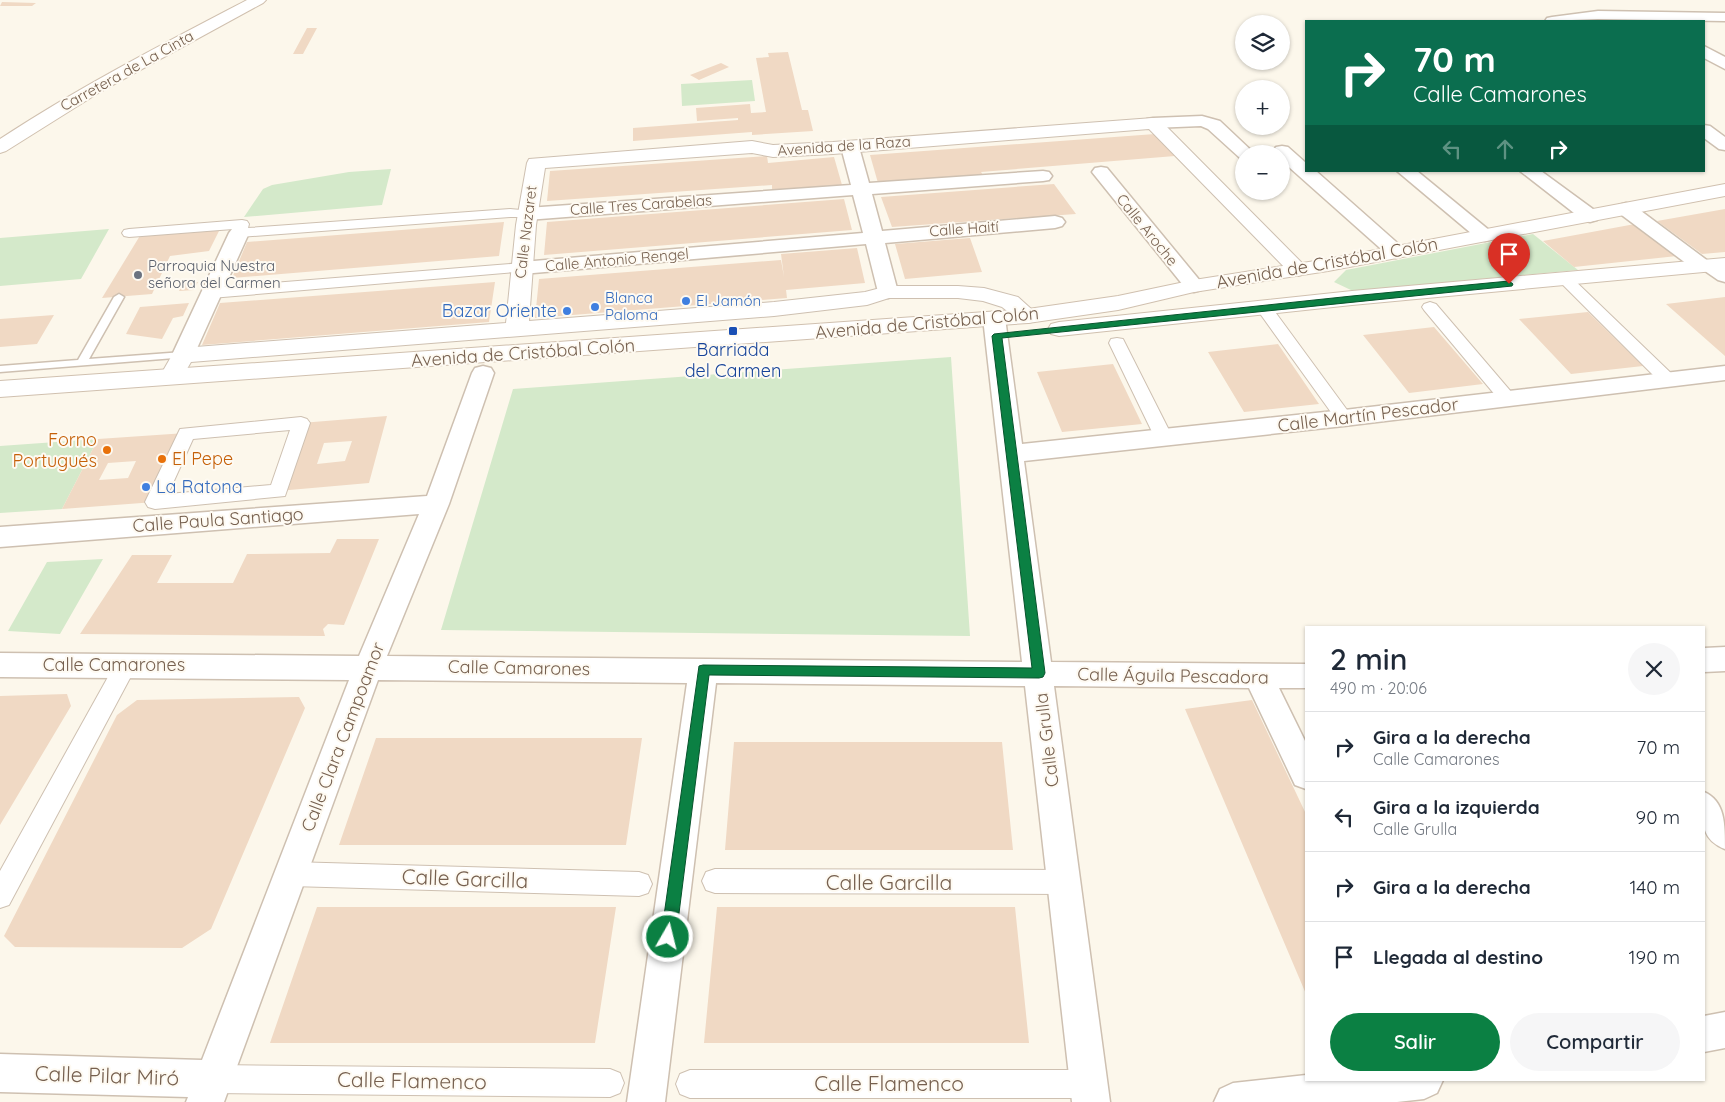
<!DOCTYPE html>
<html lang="es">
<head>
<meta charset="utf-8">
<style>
  :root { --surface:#fff; --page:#f6f6f7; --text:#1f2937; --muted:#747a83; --line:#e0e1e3; --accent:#0b8043 }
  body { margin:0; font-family:Quicksand,sans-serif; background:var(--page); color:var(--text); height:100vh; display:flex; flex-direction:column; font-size:19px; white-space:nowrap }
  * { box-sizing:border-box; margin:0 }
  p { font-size:16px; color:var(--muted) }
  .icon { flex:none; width:28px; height:28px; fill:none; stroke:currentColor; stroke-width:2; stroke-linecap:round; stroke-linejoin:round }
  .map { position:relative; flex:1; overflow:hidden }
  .side { position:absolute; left:1305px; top:626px; width:400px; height:455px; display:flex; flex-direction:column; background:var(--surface); border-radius:0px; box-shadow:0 1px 4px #0004 }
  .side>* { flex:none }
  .top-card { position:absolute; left:1305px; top:20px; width:400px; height:152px; border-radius:0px; box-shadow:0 1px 4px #0004; background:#0b6e4f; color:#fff; overflow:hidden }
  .fabs { position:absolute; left:1235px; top:15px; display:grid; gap:10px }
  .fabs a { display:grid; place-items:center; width:55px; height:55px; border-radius:50%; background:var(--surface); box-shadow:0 1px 4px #0004; font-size:25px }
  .pin { position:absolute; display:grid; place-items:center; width:42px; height:42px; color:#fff; margin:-51px -21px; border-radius:50% 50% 50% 0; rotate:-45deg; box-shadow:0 0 5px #0007 }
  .pin .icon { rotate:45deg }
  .me { position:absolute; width:55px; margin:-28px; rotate:8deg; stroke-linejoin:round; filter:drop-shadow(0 0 4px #0008) }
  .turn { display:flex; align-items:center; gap:18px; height:105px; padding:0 25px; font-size:22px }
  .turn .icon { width:65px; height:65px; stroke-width:2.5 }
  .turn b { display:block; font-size:35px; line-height:42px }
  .lanes { display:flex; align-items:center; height:48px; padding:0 25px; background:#0003; justify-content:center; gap:25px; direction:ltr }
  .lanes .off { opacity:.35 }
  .round { display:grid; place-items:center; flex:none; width:52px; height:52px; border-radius:26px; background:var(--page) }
  .summary { display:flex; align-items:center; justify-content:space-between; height:85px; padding:0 25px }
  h1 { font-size:30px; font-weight:600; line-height:38px }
  .button { display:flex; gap:10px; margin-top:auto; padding:10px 25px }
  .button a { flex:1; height:58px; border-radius:30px; background:var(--accent); color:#fff; font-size:20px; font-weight:600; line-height:58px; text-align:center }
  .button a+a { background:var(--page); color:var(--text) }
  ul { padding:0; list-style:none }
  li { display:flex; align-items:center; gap:15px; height:70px; padding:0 25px; border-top:1px solid var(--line) }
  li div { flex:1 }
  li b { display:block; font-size:19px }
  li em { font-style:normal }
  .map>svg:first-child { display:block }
</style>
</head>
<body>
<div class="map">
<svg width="1725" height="1102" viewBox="0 0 1725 1102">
  <rect width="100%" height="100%" fill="#fcf7eb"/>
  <!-- green -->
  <path fill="#d4e9ca" d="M 752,80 L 755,101 L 682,106 L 681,84 Z
    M 391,169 L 382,205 L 244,217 L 263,189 L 272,185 L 349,172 Z
    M 109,229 L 81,279 L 0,286 L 0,238 Z
    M 1533,234 L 1578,270 L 1353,291 L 1334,282 L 1346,270 Z
    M 951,357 L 970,636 L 441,630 L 513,389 Z
    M 98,439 L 62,509 L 0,513 L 0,446 Z
    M 103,559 L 60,634 L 8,631 L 47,562 Z"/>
  <!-- building -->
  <path fill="#f0d9c4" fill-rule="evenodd" d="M 2,2 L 36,3 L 32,6 L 0,6 Z
    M 307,28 L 317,28 L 303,54 L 293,54 Z
    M 788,52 L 802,110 L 808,110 L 813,131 L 752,135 L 752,132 L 633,141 L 633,128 L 738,120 L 738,118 L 697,121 L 696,108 L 750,104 L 751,113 L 766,112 L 756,58 L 769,57 L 768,53 Z
    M 721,63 L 729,67 L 699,80 L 690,75 Z
    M 1155,134 L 1175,156 L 981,172 L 983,175 L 878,183 L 870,155 Z
    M 767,156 L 768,163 L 834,157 L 842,185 L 772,190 L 772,185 L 547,201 L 550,171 Z
    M 1054,184 L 1076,214 L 892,227 L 881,197 Z
    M 844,199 L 852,230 L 544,255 L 547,222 Z
    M 1725,209 L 1725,252 L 1702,254 L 1657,221 Z
    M 504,222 L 499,256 L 232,278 L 247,242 Z
    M 1635,224 L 1677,256 L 1574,267 L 1543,241 Z
    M 221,227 L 209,251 L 170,256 L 152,294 L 102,298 L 141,234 Z
    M 970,238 L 982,272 L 905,279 L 895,244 Z
    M 857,248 L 865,283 L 786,290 L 787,298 L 535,318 L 539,279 L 781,260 L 784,277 L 781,254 Z
    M 198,282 L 194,290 L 179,291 L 183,283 Z
    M 495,282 L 489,322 L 202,345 L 220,303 Z
    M 1725,297 L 1725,356 L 1666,304 Z
    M 189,303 L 183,316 L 173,318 L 162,339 L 126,334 L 140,307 Z
    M 1588,312 L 1643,366 L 1571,374 L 1519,319 Z
    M 54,315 L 37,344 L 0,347 L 0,319 Z
    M 1434,327 L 1483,384 L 1409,393 L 1363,335 Z
    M 1278,344 L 1319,404 L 1244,412 L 1208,352 Z
    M 1113,364 L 1142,424 L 1062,432 L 1037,372 Z
    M 387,416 L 369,483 L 278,491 L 301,423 ZM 352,441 L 345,461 L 317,464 L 324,443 Z
    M 186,433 L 155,502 L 62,509 L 98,439 ZM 136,461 L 128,478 L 99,480 L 108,463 Z
    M 337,539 L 379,539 L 344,625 L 328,624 L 323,629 L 325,636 L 80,634 L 132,555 L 172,555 L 157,583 L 233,583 L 247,554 L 330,553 Z
    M 67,694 L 71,706 L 0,825 L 0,696 Z
    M 299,697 L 305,708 L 211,929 L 182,948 L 15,947 L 4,936 L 117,715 L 137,700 Z
    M 1252,700 L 1306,814 L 1306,994 L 1185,709 Z
    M 376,738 L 642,738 L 626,845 L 339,845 Z
    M 734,742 L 1002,742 L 1013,850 L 725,850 Z
    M 317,907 L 616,907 L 595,1043 L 270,1043 Z
    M 717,907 L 1015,907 L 1029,1043 L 704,1043 Z"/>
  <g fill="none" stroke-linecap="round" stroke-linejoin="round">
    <!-- service casing -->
    <g stroke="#cec0b1" stroke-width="3">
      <path id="service" d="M 119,294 L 124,297 L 89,359 L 183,352 L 187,353 L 188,355 L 187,357 L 0,372 L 0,366 L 78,360 L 114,297 Z"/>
    </g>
    <!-- pedestrian casing -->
    <g stroke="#cec0b1" stroke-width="2">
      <path id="pedestrian" d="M 510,209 L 532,211 L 534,214 L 532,217 L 510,217 L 239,237 L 234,236 L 232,233 L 233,229 L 129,237 L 124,236 L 122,233 L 124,230 L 129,229 L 242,220 L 247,221 L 249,224 L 248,228 Z
        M 522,263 L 527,265 L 530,268 L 527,271 L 211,298 L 205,296 L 203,293 L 205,290 L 211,288 Z
        M 1565,274 L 1570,276 L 1674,376 L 1677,380 L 1674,384 L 1668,386 L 1662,384 L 1557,279 L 1560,276 Z
        M 1430,302 L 1436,304 L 1513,394 L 1516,398 L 1513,402 L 1507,404 L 1501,402 L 1424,310 L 1422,307 L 1424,304 Z
        M 1264,303 L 1270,305 L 1350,414 L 1353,418 L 1350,422 L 1344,424 L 1338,422 L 1256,308 L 1258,305 Z
        M 1117,338 L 1123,339 L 1125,343 L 1173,438 L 1170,442 L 1164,444 L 1158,442 L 1155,438 L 1109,343 L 1111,339 Z
        M 301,417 L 307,419 L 310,423 L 285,496 L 155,509 L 148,507 L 145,502 L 180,429 ZM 290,430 L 271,485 L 168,494 L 193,439 Z
        M 126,656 L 134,659 L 137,665 L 9,905 L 0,908 L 0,871 L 118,659 Z
        M 291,862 L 639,872 L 648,875 L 652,884 L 648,893 L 639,896 L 291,886 L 282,883 L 278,874 L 282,865 Z
        M 715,869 L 1064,870 L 1073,873 L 1077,882 L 1073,891 L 1064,894 L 715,893 L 706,890 L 702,881 L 706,872 Z
        M 214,1065 L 610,1069 L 620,1073 L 624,1083 L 620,1093 L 610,1097 L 214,1093 L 204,1089 L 200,1079 L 204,1069 Z
        M 690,1070 L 1088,1070 L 1098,1074 L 1102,1084 L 1098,1094 L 1088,1098 L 690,1098 L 680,1094 L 676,1084 L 680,1074 Z"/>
    </g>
    <!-- minor casing -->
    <g stroke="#cec0b1" stroke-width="3">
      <path id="minor" d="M 1598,11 L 1725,13 L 1725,21 L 1598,19 L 1545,21 L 1547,18 L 1552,17 Z
        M 1704,46 L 1725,57 L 1725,69 L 1704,58 Z
        M 1202,116 L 1220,121 L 1255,154 L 1244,154 L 1244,159 L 1240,158 L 1208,129 L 1201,126 L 1153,128 L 1147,127 L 1145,123 L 1147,119 L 1153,118 Z
        M 1704,125 L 1710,126 L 1725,137 L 1725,150 L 1719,149 L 1704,138 Z
        M 850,142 L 856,143 L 859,147 L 869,183 L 1043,171 L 1049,172 L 1052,176 L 1049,180 L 1043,181 L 872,194 L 882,231 L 1055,216 L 1062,218 L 1065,222 L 1062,226 L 1055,228 L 885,243 L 898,292 L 895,296 L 888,298 L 881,296 L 878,292 L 866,244 L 522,274 L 515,272 L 512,268 L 515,264 L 522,262 L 863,233 L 853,195 L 527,220 L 520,218 L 518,214 L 520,210 L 527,208 L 851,185 L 841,147 L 844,143 Z
        M 1282,146 L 1288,147 L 1306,163 L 1306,171 L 1316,171 L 1403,248 L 1406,252 L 1403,256 L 1396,258 L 1389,256 L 1281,160 L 1281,154 L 1275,154 L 1273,151 L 1276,147 Z
        M 1101,167 L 1107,168 L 1201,282 L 1204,286 L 1201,290 L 1194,292 L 1187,290 L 1092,172 L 1095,168 Z
        M 1397,171 L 1417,171 L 1495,235 L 1492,239 L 1485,241 L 1478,239 Z
        M 1520,171 L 1541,171 L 1597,212 L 1599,216 L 1597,220 L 1590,222 L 1583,220 Z
        M 1626,203 L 1633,205 L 1708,261 L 1717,262 L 1725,267 L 1725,282 L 1718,280 L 1705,271 L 1695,270 L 1619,213 L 1617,209 L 1619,205 Z
        M 239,227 L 246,229 L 249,233 L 194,355 L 191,360 L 183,362 L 175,360 L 172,355 L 229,233 L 232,229 Z
        M 994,312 L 1001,313 L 1005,318 L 1022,444 L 1344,410 L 1725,366 L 1725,380 L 1344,426 L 1024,461 L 1051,662 L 1306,664 L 1306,688 L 1279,688 L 1306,743 L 1306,789 L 1295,785 L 1249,688 L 1054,686 L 1110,1102 L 1072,1102 L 1025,686 L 716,683 L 665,1102 L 627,1102 L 687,683 L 378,680 L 224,1102 L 186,1102 L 188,1097 L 0,1092 L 0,1054 L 202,1060 L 349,680 L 0,677 L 0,653 L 359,656 L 419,514 L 0,547 L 0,527 L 427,496 L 472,373 L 475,368 L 483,366 L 491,368 L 494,373 L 449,504 L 387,656 L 1022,662 L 983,318 L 987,313 Z
        M 1725,647 L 1725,671 L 1704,672 L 1704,648 Z
        M 1704,792 C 1725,801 1725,824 1725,849 C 1697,838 1704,817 1704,792 Z
        M 1725,1012 L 1725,1048 L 1704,1052 L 1704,1016 Z
        M 1306,1075 L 1306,1080 L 1443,1080 L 1437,1093 L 1424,1099 L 1397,1102 L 1214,1102 L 1220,1089 L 1233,1083 Z"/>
    </g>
    <!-- tertiary casing -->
    <g stroke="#cec0b1" stroke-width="2">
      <path id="tertiary" d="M 1153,118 L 1159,119 L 1305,266 L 1309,270 L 1305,274 L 1298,276 L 1291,274 L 1149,129 L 833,154 L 773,157 L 752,153 L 545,168 L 536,225 L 529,321 L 774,302 L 865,292 L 888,286 L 958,286 L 984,288 L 1018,297 L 1039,316 L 1036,321 L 1028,323 L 1020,321 L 1002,307 L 983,301 L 958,298 L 889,298 L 867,305 L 774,316 L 191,362 L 180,381 L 172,384 L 164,381 L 160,376 L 175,350 L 183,348 L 506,323 L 516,225 L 527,163 L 529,159 L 752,141 L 773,145 L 833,142 Z"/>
    </g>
    <!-- secondary casing -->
    <g stroke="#d0c0af" stroke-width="2">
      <path id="secondary" d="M 247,0 L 266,0 L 263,3 L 100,92 L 6,151 L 0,153 L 0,139 C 79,87 163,44 247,0 Z
        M 1725,184 L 1725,196 L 1328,271 L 1194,292 L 1118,310 L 1028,323 L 0,397 L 0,381 L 1028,309 L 1118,296 L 1194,280 L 1328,259 Z
        M 1725,258 L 1725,270 L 1352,305 L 1059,336 L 1051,334 L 1048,329 L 1051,324 L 1059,322 L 1352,291 Z"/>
    </g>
    <!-- service -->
    <use href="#service" fill="#fff" fill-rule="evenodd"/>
    <!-- pedestrian -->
    <use href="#pedestrian" fill="#fff" fill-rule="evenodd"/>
    <!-- minor -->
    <use href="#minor" fill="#fff" fill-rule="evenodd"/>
    <!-- tertiary -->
    <use href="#tertiary" fill="#fff" fill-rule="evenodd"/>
    <!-- secondary -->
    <use href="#secondary" fill="#fff" fill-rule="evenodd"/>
  </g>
  <!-- route -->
  <path fill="#0b8043" stroke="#07532c" d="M 1509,281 L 1513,284 L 1512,286 L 1002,338 L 1045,673 L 1043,677 L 1039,678 L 709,675 L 676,937 L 674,943 L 668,945 L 663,943 L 661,937 L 699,666 L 703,665 L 1032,668 L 992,336 L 994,334 L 1352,296 Z"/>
  <!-- markers -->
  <circle fill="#6b7280" stroke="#fefaf2" stroke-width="2" cx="138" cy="275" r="5"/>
  <g fill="#3f7fe0" stroke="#fefaf2" stroke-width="2">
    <circle cx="686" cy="301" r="5"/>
    <circle cx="595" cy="307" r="5"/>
    <circle cx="567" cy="311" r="5"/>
    <circle cx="146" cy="487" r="5"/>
  </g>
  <rect fill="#1a4fb4" stroke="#fefaf2" stroke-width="2" x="728" y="326" width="10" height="10" rx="2.5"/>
  <g fill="#e8710a" stroke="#fefaf2" stroke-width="2">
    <circle cx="107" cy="450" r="5"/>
    <circle cx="162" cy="459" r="5"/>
  </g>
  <g text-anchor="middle" stroke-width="4" stroke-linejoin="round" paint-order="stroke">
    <!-- far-street labels -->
    <g font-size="15" fill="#76604f" stroke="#fefaf2">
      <text transform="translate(127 71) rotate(-29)" y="5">Carretera de La Cinta</text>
      <text transform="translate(844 146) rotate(-4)" y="5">Avenida de la Raza</text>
      <text transform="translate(641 205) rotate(-4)" y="5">Calle Tres Carabelas</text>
      <text transform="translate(964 229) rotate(-4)" y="5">Calle Haití</text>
      <text transform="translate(1147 230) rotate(51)" y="5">Calle Aroche</text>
      <text transform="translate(526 232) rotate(-83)" y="5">Calle Nazaret</text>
      <text transform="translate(617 260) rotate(-5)" y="5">Calle Antonio Rengel</text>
    </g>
    <!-- far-worship labels -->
    <g font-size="15" fill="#5b616d" stroke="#fefaf2" text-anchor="start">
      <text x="148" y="271">Parroquia Nuestra<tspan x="148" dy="17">señora del Carmen</tspan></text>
    </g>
    <!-- far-shop labels -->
    <g font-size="15" fill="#366cbe" stroke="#fefaf2" text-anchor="start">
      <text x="605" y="303">Blanca<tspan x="605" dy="17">Paloma</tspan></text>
      <text x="696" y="306">El Jamón</text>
    </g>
    <!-- street labels -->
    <g font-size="18" fill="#76604f" stroke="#fefaf2">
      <text transform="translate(1327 263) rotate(-10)" y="6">Avenida de Cristóbal Colón</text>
      <text transform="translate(927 323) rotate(-5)" y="6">Avenida de Cristóbal Colón</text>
      <text transform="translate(523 353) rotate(-4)" y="6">Avenida de Cristóbal Colón</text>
      <text transform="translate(1368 415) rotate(-7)" y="6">Calle Martín Pescador</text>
      <text transform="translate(218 520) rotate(-4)" y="6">Calle Paula Santiago</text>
      <text x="114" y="671">Calle Camarones</text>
      <text transform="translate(519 668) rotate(1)" y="6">Calle Camarones</text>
      <text transform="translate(1173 676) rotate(1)" y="6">Calle Águila Pescadora</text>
      <text transform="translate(343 737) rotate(-69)" y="6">Calle Clara Campoamor</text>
      <text transform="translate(1047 740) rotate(-97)" y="6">Calle Grulla</text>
    </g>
    <!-- shop labels -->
    <g font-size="18" fill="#366cbe" stroke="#fefaf2" text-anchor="end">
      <text x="557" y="317">Bazar Oriente</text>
      <text x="156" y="493" text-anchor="start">La Ratona</text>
    </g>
    <!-- transit labels -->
    <g font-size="18" fill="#164399" stroke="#fefaf2">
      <text x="733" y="356">Barriada<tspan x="733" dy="21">del Carmen</tspan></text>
    </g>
    <!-- food labels -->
    <g font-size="18" fill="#c56008" stroke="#fefaf2" text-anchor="end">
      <text x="97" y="446">Forno<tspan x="97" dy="21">Portugués</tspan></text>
      <text x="172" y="465" text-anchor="start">El Pepe</text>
    </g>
    <!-- near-street labels -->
    <g font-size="21" fill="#76604f" stroke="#fefaf2">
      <text transform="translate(465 879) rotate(2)" y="7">Calle Garcilla</text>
      <text x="889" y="890">Calle Garcilla</text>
      <text transform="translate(107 1076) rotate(2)" y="7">Calle Pilar Miró</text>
      <text transform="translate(412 1081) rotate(1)" y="7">Calle Flamenco</text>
      <text x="889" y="1091">Calle Flamenco</text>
    </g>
  </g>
</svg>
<div class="fabs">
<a><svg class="icon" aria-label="layers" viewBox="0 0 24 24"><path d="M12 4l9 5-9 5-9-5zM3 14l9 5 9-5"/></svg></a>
<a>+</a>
<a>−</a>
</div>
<div class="pin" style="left:1509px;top:284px;background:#d93025"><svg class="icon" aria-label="arrive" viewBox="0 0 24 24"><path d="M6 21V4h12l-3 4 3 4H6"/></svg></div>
<svg class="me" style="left:668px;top:937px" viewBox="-20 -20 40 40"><circle r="17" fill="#0b8043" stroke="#fff" stroke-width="3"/><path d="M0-11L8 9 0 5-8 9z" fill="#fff"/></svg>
<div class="top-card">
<div class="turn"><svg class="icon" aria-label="right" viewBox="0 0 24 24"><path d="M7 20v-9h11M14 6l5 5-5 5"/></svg><div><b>70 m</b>Calle Camarones</div></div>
<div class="lanes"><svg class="icon off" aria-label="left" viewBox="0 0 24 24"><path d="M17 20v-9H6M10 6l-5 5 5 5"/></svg><svg class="icon off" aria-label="ahead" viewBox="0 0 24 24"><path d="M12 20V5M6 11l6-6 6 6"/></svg><svg class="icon" aria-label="right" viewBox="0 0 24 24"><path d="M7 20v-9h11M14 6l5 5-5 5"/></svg></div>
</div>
<section class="side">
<div class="summary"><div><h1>2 min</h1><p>490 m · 20:06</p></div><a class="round"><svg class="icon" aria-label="close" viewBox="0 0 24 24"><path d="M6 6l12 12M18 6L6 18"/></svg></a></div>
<ul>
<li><svg class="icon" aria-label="right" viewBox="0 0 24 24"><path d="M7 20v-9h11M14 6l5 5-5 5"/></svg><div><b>Gira a la derecha</b><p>Calle Camarones</p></div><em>70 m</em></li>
<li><svg class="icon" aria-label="left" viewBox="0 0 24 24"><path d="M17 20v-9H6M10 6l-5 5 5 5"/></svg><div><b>Gira a la izquierda</b><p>Calle Grulla</p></div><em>90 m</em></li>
<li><svg class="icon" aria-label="right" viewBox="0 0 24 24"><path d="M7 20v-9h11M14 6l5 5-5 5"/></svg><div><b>Gira a la derecha</b></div><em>140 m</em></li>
<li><svg class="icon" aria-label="arrive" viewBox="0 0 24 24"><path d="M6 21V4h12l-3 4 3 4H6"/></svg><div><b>Llegada al destino</b></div><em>190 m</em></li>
</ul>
<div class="button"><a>Salir</a><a>Compartir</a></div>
</section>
</div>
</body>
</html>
